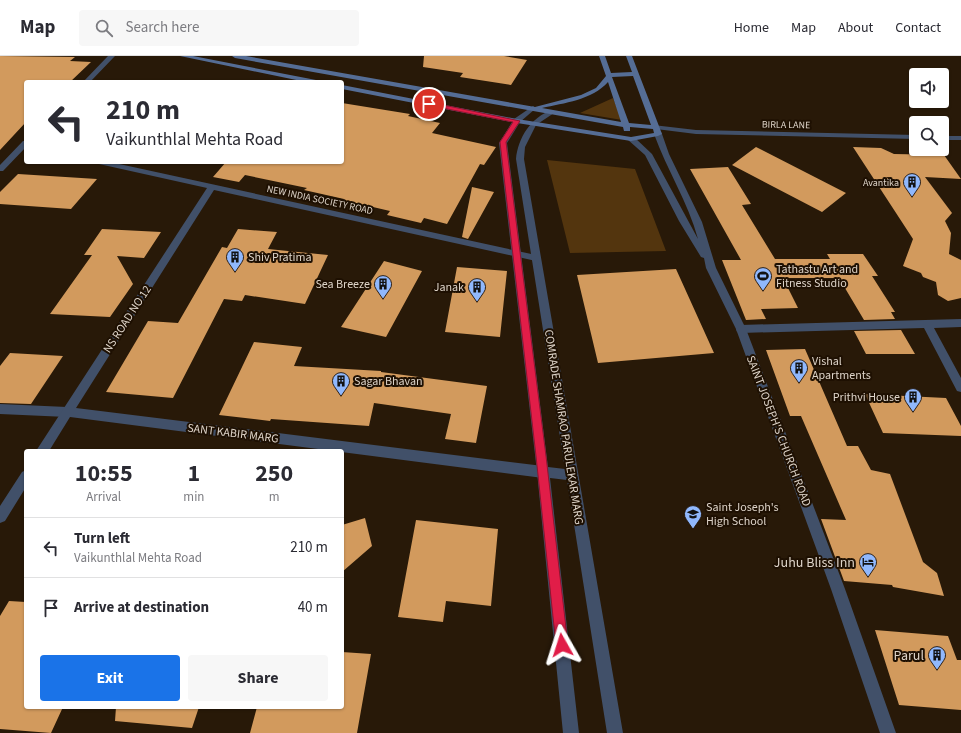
<!DOCTYPE html>
<html lang="en">
<head>
<meta charset="utf-8">
<style>
  :root { --surface:#fff; --page:#f7f7f7; --text:#2b2b33; --muted:#7c7c81; --line:#e1e1e2; --accent:#1a73e8 }
  body { margin:0; font-family:"Source Sans 3",sans-serif; background:var(--page); color:var(--text); height:100vh; display:flex; flex-direction:column; font-size:15px; white-space:nowrap }
  * { box-sizing:border-box; margin:0 }
  p { font-size:13px; color:var(--muted) }
  .icon { flex:none; width:22px; height:22px; fill:none; stroke:currentColor; stroke-width:2; stroke-linecap:round; stroke-linejoin:round }
  .map { position:relative; flex:1; overflow:hidden }
  .details { position:absolute; left:24px; top:393px; width:320px; height:260px; display:flex; flex-direction:column; background:var(--surface); border-radius:4px; box-shadow:0 1px 3px #0004 }
  .details>* { flex:none }
  .guide { position:absolute; left:24px; top:24px; width:320px; height:84px; border-radius:4px; box-shadow:0 1px 3px #0004; background:#fff; color:var(--text); overflow:hidden }
  .fabs { position:absolute; left:909px; top:12px; display:grid; gap:8px }
  .fabs a { display:grid; place-items:center; width:40px; height:40px; border-radius:4px; background:var(--surface); box-shadow:0 1px 3px #0004; font-size:20px }
  .pin { position:absolute; display:grid; place-items:center; width:34px; height:34px; color:#fff; margin:-17px; border:2px solid #fff; border-radius:50%; box-shadow:0 1px 4px #0007 }
  .me { position:absolute; width:44px; margin:-22px; rotate:354deg; stroke-linejoin:round; filter:drop-shadow(0 0 3px #0008) }
  .turn { display:flex; align-items:center; gap:14px; height:84px; padding:0 16px; font-size:18px }
  .turn .icon { width:52px; height:52px; stroke-width:2.5 }
  .turn b { display:block; font-size:28px; line-height:34px }
  .eta { display:flex; justify-content:space-evenly; align-items:center; height:68px; text-align:center }
  .eta b { font-size:24px; font-weight:700; line-height:28px }
  .action { display:flex; gap:8px; margin-top:auto; padding:8px 16px }
  .action a { flex:1; height:46px; border-radius:4px; background:var(--accent); color:#fff; font-size:16px; font-weight:700; line-height:46px; text-align:center }
  .action a+a { background:var(--page); color:var(--text) }
  ul { padding:0; list-style:none }
  li { display:flex; align-items:center; gap:12px; height:60px; padding:0 16px; border-top:1px solid var(--line) }
  li div { flex:1 }
  li b { display:block; font-size:15px }
  li em { font-style:normal }
  header { display:flex; align-items:center; gap:24px; box-sizing:border-box; height:56px; padding:0 20px; background:var(--surface); border-bottom:1px solid var(--line) }
  header strong { font-size:19px }
  nav { display:flex; gap:22px; margin-inline-start:auto; font-size:14px }
  .search { width:280px; height:36px; background:var(--page); display:flex; align-items:center; gap:10px; box-sizing:border-box; padding:0 14px; border-radius:4px; color:var(--muted); font-size:15px }
  .map>svg:first-child { display:block }
</style>
</head>
<body>
<header>
<strong>Map</strong>
<div class="search"><svg class="icon" aria-label="search" viewBox="0 0 24 24"><circle cx="10" cy="10" r="6"/><path d="M15 15l6 6"/></svg>Search here</div>
<nav><a>Home</a><a>Map</a><a>About</a><a>Contact</a></nav>
</header>
<div class="map">
<svg width="961" height="677" viewBox="0 0 961 677">
  <rect width="100%" height="100%" fill="#281908"/>
  <!-- green -->
  <path fill="#53350e" d="M 613,42 L 622,64 L 580,57 Z
    M 547,104 L 635,113 L 666,195 L 570,197 Z"/>
  <!-- building -->
  <path fill="#d29a5d" d="M 0,0 L 75,1 L 70,5 L 91,6 L 70,26 L 26,26 L 26,66 L 0,94 Z
    M 424,0 L 504,0 L 527,4 L 511,29 L 460,21 L 463,17 L 423,11 Z
    M 342,47 L 410,58 L 408,60 L 440,67 L 432,77 L 496,91 L 484,109 L 480,108 L 447,168 L 424,162 L 421,167 L 387,159 L 390,155 L 343,144 L 344,143 L 304,134 L 307,132 L 245,119 L 239,126 L 213,121 L 226,106 L 342,106 Z
    M 756,91 L 846,137 L 822,156 L 732,109 Z
    M 853,91 L 881,92 L 894,98 L 944,99 L 961,123 L 925,121 L 952,157 L 945,165 L 951,177 L 949,198 L 961,204 L 961,242 L 948,245 L 938,239 L 936,226 L 923,221 L 921,217 L 903,210 L 913,183 Z
    M 728,111 L 751,148 L 742,149 L 775,203 L 830,203 L 827,198 L 863,198 L 878,220 L 872,220 L 895,256 L 891,256 L 895,263 L 864,264 L 839,222 L 783,222 L 798,252 L 761,253 L 766,263 L 746,264 L 722,204 L 741,204 L 690,113 Z
    M 18,118 L 97,123 L 71,153 L 0,148 L 0,136 Z
    M 472,131 L 494,136 L 468,183 L 462,181 Z
    M 102,173 L 161,176 L 144,202 L 117,200 L 133,228 L 110,261 L 50,258 L 92,199 L 84,199 Z
    M 238,173 L 277,176 L 268,193 L 328,199 L 305,248 L 245,239 L 242,245 L 224,243 L 173,342 L 106,336 L 148,265 L 178,267 L 222,191 L 227,192 Z
    M 384,205 L 422,215 L 386,281 L 341,271 Z
    M 457,211 L 507,215 L 500,281 L 445,276 Z
    M 676,213 L 714,297 L 598,307 L 577,219 Z
    M 901,274 L 915,298 L 866,298 L 854,275 Z
    M 254,286 L 302,291 L 294,310 L 381,315 L 381,316 L 487,330 L 476,387 L 445,383 L 451,358 L 374,347 L 369,370 L 271,363 L 270,365 L 219,359 Z
    M 805,293 L 847,390 L 858,390 L 871,414 L 890,418 L 923,506 L 937,517 L 944,540 L 893,531 L 892,529 L 844,525 L 821,463 L 846,464 L 801,360 L 790,360 L 766,294 Z
    M 10,297 L 63,300 L 31,348 L 0,347 L 0,310 Z
    M 865,338 L 946,342 L 961,370 L 961,380 L 883,377 Z
    M 365,462 L 372,490 L 342,516 L 342,469 Z
    M 416,464 L 498,473 L 491,550 L 446,545 L 443,566 L 398,561 Z
    M 9,545 L 26,546 L 26,651 L 63,651 L 51,677 L 0,673 L 0,560 Z
    M 875,574 L 948,580 L 957,604 L 961,604 L 961,654 L 899,649 Z
    M 342,596 L 371,598 L 357,677 L 250,677 L 257,651 L 342,651 Z
    M 116,651 L 199,651 L 192,672 L 115,665 Z"/>
  <g fill="none" stroke-linecap="round" stroke-linejoin="round">
    <!-- service -->
    <path fill="#415069" fill-rule="evenodd" d="M 0,348 L 67,351 L 71,353 L 73,356 L 71,359 L 67,361 L 0,358 Z"/>
    <!-- minor -->
    <path fill="#415069" fill-rule="evenodd" d="M 108,0 L 115,0 L 90,26 L 83,26 Z
      M 653,69 L 696,74 L 916,79 L 916,83 L 696,78 L 656,73 L 653,73 Z
      M 942,80 L 961,80 L 961,84 L 942,84 Z
      M 23,85 L 26,85 L 26,91 L 3,115 L 0,115 L 0,109 Z
      M 95,106 L 110,106 L 536,199 L 541,202 L 536,205 L 214,134 L 76,352 L 543,410 L 547,412 L 549,416 L 547,420 L 543,422 L 70,361 L 49,395 L 36,395 L 207,132 L 99,108 Z
      M 961,263 L 961,271 L 934,272 L 961,322 L 961,336 L 957,335 L 924,272 L 741,277 L 737,276 L 736,273 L 737,270 L 741,269 Z
      M 26,414 L 26,431 L 5,465 L 0,467 L 0,450 L 22,416 Z"/>
    <!-- tertiary -->
    <path fill="#415069" fill-rule="evenodd" d="M 533,50 L 536,52 L 535,53 L 520,66 L 507,87 L 548,411 L 565,413 L 516,103 C 518,82 531,61 552,54 L 555,56 L 554,57 L 536,69 L 525,91 L 524,103 L 623,677 L 607,677 L 567,424 L 550,422 L 579,677 L 563,677 L 537,416 L 499,87 L 514,63 Z
      M 655,76 L 661,76 L 662,78 L 669,98 L 702,166 L 716,212 L 746,273 L 845,533 L 896,677 L 880,677 L 831,533 L 736,273 L 706,212 L 704,202 L 701,201 L 679,165 L 645,99 L 627,83 L 628,81 L 634,81 L 652,98 L 698,183 C 688,146 667,114 654,78 Z"/>
    <!-- secondary -->
    <path fill="#556d95" fill-rule="evenodd" d="M 180,0 L 193,0 L 316,24 L 319,26 L 306,26 Z
      M 232,0 L 246,0 L 535,51 L 581,39 L 596,32 L 606,20 L 599,0 L 605,0 L 611,17 L 632,16 L 626,0 L 632,0 L 662,78 L 658,80 L 631,85 L 517,67 L 342,33 L 342,29 L 517,63 L 631,81 L 654,77 L 653,73 L 630,71 L 630,75 L 624,75 L 623,71 L 235,2 ZM 633,20 L 651,69 L 629,67 L 612,21 ZM 608,26 L 621,66 L 542,52 C 564,47 592,44 608,26 Z"/>
  </g>
  <!-- route -->
  <path fill="#e11d48" stroke="#92132f" d="M 429,46 L 520,65 L 506,86 L 546,400 L 568,589 L 566,593 L 562,595 L 557,593 L 556,589 L 536,400 L 500,86 L 513,66 L 427,49 L 427,47 Z"/>
  <!-- icons -->
  <defs>
    <g id="building-pin" transform="scale(0.9)"><path d="M0 17L-7.5 6A9.5 9.5 0 1 1 7.5 6Z" fill="#90b8fd" stroke="#1e1002"/><path d="M-4-6H4V6H1V3H-1V6H-4ZM-2.5-4.3h1.7v1.8h-1.7ZM.8-4.3h1.7v1.8H.8ZM-2.5-1h1.7V.8h-1.7ZM.8-1h1.7V.8H.8Z" fill="#111"/></g>
    <g id="stadium-pin" transform="scale(0.9)"><path d="M0 17L-7.5 6A9.5 9.5 0 1 1 7.5 6Z" fill="#90b8fd" stroke="#1e1002"/><path d="M0-5a6.5 5 0 1 0 0 10a6.5 5 0 1 0 0-10ZM-3.5-1.8h7v3.6h-7Z" fill="#111"/></g>
    <g id="school-pin" transform="scale(0.9)"><path d="M0 17L-7.5 6A9.5 9.5 0 1 1 7.5 6Z" fill="#90b8fd" stroke="#1e1002"/><path d="M0-5L7-2L0 1L-7-2ZM-4 1L0 2.5L4 1V4Q0 6-4 4Z" fill="#111"/></g>
    <g id="hotel-pin" transform="scale(0.9)"><path d="M0 17L-7.5 6A9.5 9.5 0 1 1 7.5 6Z" fill="#90b8fd" stroke="#1e1002"/><path d="M-6-4.5h1.5V1H6V5H4.5V3h-9V5H-6ZM-4 0a1.8 1.8 0 1 1 3.6 0ZM.5 0V-2.5h3Q6-2.5 6 0Z" fill="#111"/></g>
  </defs>
  <g fill-rule="evenodd">
    <use href="#building-pin" x="912" y="126"/>
    <use href="#building-pin" x="235" y="201"/>
    <use href="#stadium-pin" x="763" y="220"/>
    <use href="#building-pin" x="383" y="228"/>
    <use href="#building-pin" x="477" y="231"/>
    <use href="#building-pin" x="799" y="312"/>
    <use href="#building-pin" x="341" y="325"/>
    <use href="#building-pin" x="913" y="341"/>
    <use href="#school-pin" x="693" y="458"/>
    <use href="#hotel-pin" x="868" y="506"/>
    <use href="#building-pin" x="937" y="599"/>
  </g>
  <g text-anchor="middle" stroke-width="4" stroke-linejoin="round" paint-order="stroke">
    <!-- far-street labels -->
    <g font-size="10" fill="#ded4c9" stroke="#1e1002">
      <text transform="translate(786 68) rotate(1)" y="4">BIRLA LANE</text>
      <text transform="translate(320 143) rotate(12)" y="4">NEW INDIA SOCIETY ROAD</text>
    </g>
    <!-- far-poi labels -->
    <g font-size="10" fill="#ded4c9" stroke="#1e1002" text-anchor="end">
      <text x="899" y="130">Avantika</text>
    </g>
    <!-- poi labels -->
    <g font-size="12" fill="#ded4c9" stroke="#1e1002" text-anchor="start">
      <text x="248" y="205">Shiv Pratima</text>
      <text x="776" y="217">Tathastu Art and<tspan x="776" dy="14">Fitness Studio</tspan></text>
      <text x="370" y="232" text-anchor="end">Sea Breeze</text>
      <text x="464" y="235" text-anchor="end">Janak</text>
      <text x="812" y="309">Vishal<tspan x="812" dy="14">Apartments</tspan></text>
      <text x="354" y="329">Sagar Bhavan</text>
      <text x="900" y="345" text-anchor="end">Prithvi House</text>
      <text x="706" y="455">Saint Joseph's<tspan x="706" dy="14">High School</tspan></text>
    </g>
    <!-- street labels -->
    <g font-size="12" fill="#ded4c9" stroke="#1e1002">
      <text transform="translate(127 263) rotate(-57)" y="4">NS ROAD NO 12</text>
      <text transform="translate(564 371) rotate(81)" y="4">COMRADE SHAMRAO PARULEKAR MARG</text>
      <text transform="translate(779 375) rotate(69)" y="4">SAINT JOSEPH'S CHURCH ROAD</text>
      <text transform="translate(233 377) rotate(7)" y="4">SANT KABIR MARG</text>
    </g>
    <!-- near-poi labels -->
    <g font-size="14" fill="#ded4c9" stroke="#1e1002" text-anchor="end">
      <text x="855" y="511">Juhu Bliss Inn</text>
      <text x="924" y="604">Parul</text>
    </g>
  </g>
</svg>
<div class="fabs">
<a><svg class="icon" aria-label="sound" viewBox="0 0 24 24"><path d="M4 9h4l5-4v14l-5-4H4zM17 9q2 3 0 6"/></svg></a>
<a><svg class="icon" aria-label="search" viewBox="0 0 24 24"><circle cx="10" cy="10" r="6"/><path d="M15 15l6 6"/></svg></a>
</div>
<div class="pin" style="left:429px;top:48px;background:#d93025"><svg class="icon" aria-label="arrive" viewBox="0 0 24 24"><path d="M6 21V4h12l-3 4 3 4H6"/></svg></div>
<svg class="me" style="left:562px;top:589px" viewBox="-20 -20 40 40"><path d="M0-17L14 15 0 8-14 15z" fill="#e11d48" stroke="#fff" stroke-width="4"/></svg>
<div class="guide">
<div class="turn"><svg class="icon" aria-label="left" viewBox="0 0 24 24"><path d="M17 20v-9H6M10 6l-5 5 5 5"/></svg><div><b>210 m</b>Vaikunthlal Mehta Road</div></div>
</div>
<section class="details">
<div class="eta">
<div><b>10:55</b><p>Arrival</p></div>
<div><b>1</b><p>min</p></div>
<div><b>250</b><p>m</p></div>
</div>
<ul>
<li><svg class="icon" aria-label="left" viewBox="0 0 24 24"><path d="M17 20v-9H6M10 6l-5 5 5 5"/></svg><div><b>Turn left</b><p>Vaikunthlal Mehta Road</p></div><em>210 m</em></li>
<li><svg class="icon" aria-label="arrive" viewBox="0 0 24 24"><path d="M6 21V4h12l-3 4 3 4H6"/></svg><div><b>Arrive at destination</b></div><em>40 m</em></li>
</ul>
<div class="action"><a>Exit</a><a>Share</a></div>
</section>
</div>
</body>
</html>
